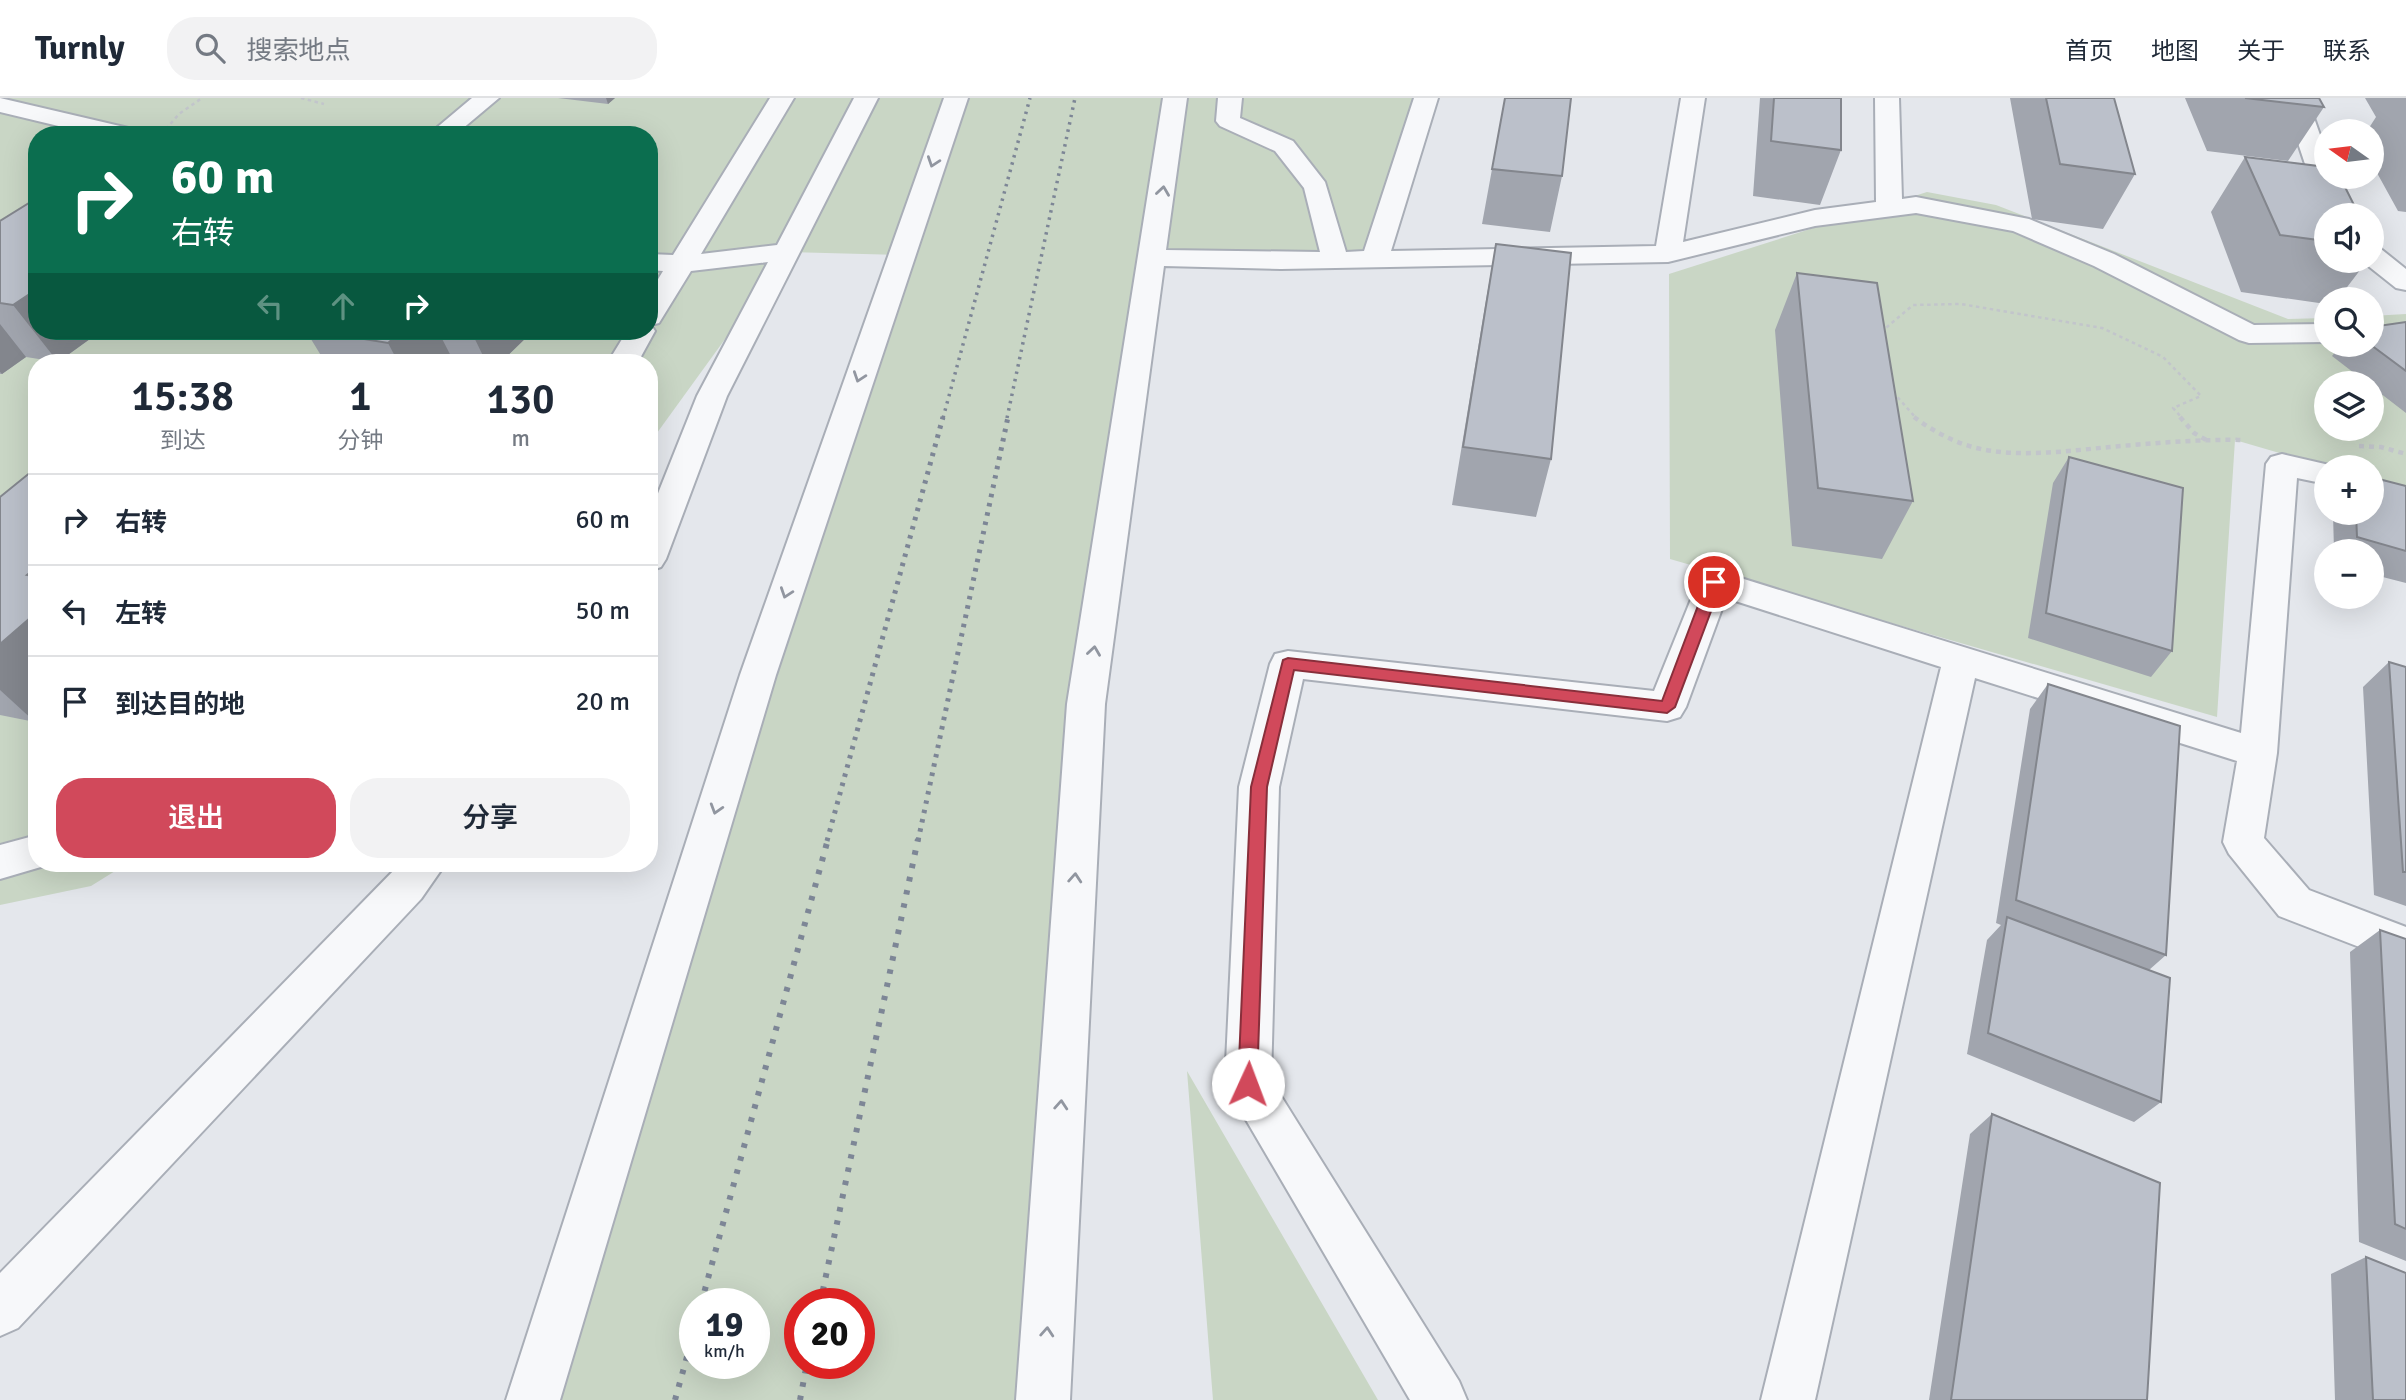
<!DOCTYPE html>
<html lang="zh">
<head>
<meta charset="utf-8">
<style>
  :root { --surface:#fff; --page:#f2f2f3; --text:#1f2937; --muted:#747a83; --line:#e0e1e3; --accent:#d1495b }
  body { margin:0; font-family:Signika,"Noto Sans SC",sans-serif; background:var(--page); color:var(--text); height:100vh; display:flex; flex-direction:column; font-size:26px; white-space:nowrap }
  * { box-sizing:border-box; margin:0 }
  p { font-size:23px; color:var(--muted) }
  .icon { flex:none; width:38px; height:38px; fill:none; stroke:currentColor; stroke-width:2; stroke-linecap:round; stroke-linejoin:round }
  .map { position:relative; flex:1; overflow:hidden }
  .drawer { position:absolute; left:28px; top:256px; width:630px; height:518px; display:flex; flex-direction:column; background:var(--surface); border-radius:28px; box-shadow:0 7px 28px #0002 }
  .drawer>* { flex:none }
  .guide { position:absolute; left:28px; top:28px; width:630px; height:214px; border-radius:28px; box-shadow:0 7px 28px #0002; background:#0b6e4f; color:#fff; overflow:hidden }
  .needle { width:46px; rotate:284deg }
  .buttons { position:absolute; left:2314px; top:21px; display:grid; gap:14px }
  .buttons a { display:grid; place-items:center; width:70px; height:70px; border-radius:50%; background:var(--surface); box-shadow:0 7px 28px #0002; font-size:35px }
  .speed { position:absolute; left:679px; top:1190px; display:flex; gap:14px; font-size:35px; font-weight:700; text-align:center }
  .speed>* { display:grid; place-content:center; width:91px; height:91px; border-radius:50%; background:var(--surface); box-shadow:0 7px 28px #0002; line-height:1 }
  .speed small { font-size:18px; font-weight:400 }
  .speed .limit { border:10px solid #d22; background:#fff; color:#111 }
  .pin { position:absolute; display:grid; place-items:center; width:60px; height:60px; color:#fff; margin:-30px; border:4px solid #fff; border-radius:50%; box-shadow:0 2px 7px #0007 }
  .me { position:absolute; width:77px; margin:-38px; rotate:2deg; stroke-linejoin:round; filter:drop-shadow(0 0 5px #0008) }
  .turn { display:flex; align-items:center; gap:24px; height:147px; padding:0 28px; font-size:32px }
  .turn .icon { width:91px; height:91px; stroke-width:2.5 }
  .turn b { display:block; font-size:49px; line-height:60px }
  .lanes { display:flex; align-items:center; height:66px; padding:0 28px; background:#0003; justify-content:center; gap:35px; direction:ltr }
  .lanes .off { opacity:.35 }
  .eta { display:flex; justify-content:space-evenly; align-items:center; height:119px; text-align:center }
  .eta b { font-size:42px; font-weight:600; line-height:49px }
  .action { display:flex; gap:14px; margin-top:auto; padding:14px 28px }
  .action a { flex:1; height:80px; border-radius:28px; background:var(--accent); color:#fff; font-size:28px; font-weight:600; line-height:80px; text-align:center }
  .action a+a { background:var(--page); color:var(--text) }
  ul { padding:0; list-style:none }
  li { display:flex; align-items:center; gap:21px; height:91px; padding:0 28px; border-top:2px solid var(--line) }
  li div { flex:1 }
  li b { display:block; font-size:26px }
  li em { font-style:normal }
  header { display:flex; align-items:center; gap:42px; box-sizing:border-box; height:98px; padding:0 35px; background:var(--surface); border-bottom:2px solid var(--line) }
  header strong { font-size:33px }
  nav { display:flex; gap:38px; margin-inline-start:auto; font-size:24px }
  .search { width:490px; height:63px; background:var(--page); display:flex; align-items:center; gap:18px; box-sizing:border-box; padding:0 24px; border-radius:28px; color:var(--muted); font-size:26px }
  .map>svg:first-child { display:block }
</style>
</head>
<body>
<header>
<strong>Turnly</strong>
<div class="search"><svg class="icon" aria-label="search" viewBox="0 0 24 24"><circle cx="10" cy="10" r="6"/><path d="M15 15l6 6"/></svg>搜索地点</div>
<nav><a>首页</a><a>地图</a><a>关于</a><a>联系</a></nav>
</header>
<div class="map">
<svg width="2406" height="1302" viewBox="0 0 2406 1302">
  <rect width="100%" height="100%" fill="#e4e7ec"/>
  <!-- green -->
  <path fill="#c9d6c5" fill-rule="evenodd" d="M 0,0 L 1426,0 L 1375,161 L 1154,160 L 1086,606 L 1043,1302 L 533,1302 L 901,157 L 788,154 L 649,346 L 649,264 L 37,264 L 37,765 L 128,765 L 91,788 L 0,807 ZM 37,37 L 649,37 L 649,233 L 37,233 ZM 695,1206 L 754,1206 L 754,1265 L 695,1265 ZM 800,1206 L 859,1206 L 859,1265 L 800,1265 Z
    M 1927,94 L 1996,107 L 2288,221 L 2326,220 L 2326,247 L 2371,247 L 2371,218 L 2406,216 L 2406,393 L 2371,382 L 2371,369 L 2328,369 L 2235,342 L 2217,619 L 1670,461 L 1669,176 ZM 2326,285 L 2371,285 L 2371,331 L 2326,331 Z
    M 1187,973 L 1378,1302 L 1213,1302 Z"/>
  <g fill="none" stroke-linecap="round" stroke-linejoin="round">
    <!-- minor casing -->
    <g stroke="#a9aeb7" stroke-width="4">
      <path id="minor" d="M 0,0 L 137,32 L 140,37 L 96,37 L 0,14 Z
        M 472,0 L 499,0 L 455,37 L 428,37 Z
        M 770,0 L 794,0 L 701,156 L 777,147 L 854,0 L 878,0 L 727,298 L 666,461 L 661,469 L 649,473 L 649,418 L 697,298 L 768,164 L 691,173 L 659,225 L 651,227 L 655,233 L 638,264 L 608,264 L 627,233 L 649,233 L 649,196 L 663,173 L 649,172 L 649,156 L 673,157 Z
        M 944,0 L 968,0 L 776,577 L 560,1302 L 506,1302 L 740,577 Z
        M 1163,0 L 1187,0 L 1166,152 L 1320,154 L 1304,90 L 1275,53 L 1220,28 L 1216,23 L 1218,0 L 1242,0 L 1240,20 L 1293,43 L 1325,84 L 1346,154 L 1364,153 L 1414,0 L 1438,0 L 1391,153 L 1656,148 L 1681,0 L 1705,0 L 1683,144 L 1815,112 L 1876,104 L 1875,0 L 1899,0 L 1902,101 L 1916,99 L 2029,121 L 2114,156 L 2254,227 L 2326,226 L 2326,244 L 2249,245 L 2239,242 L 2094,168 L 2013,133 L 1916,115 L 1815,128 L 1668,164 L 1281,171 L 1164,168 L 1105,606 L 1070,1302 L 1016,1302 L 1067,606 Z
        M 2283,0 L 2307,0 L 2326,54 L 2326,79 L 2335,79 L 2341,95 L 2356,117 L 2330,117 L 2315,96 Z
        M 2371,149 L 2381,151 L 2406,171 L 2406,192 L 2396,190 L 2362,163 L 2371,163 Z
        M 2282,356 L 2338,369 L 2326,369 L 2326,386 L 2297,380 L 2277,655 L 2264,740 L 2309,792 L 2406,829 L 2406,867 L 2279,818 L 2229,756 L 2223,744 L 2237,663 L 1975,580 L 1815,1302 L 1761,1302 L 1941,569 L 1726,500 L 1686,609 L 1680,619 L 1667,623 L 1303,581 L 1279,689 L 1271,982 L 1459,1283 L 1467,1302 L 1410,1302 L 1225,986 L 1239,689 L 1270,566 L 1275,556 L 1288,553 L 1654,593 L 1698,484 L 1703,475 L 1715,472 L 2241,635 L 2266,366 L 2271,359 Z
        M 37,737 L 37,765 L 51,766 L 0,781 L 0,747 Z
        M 401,765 L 446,765 L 421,801 L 18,1230 L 0,1238 L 0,1175 Z"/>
    </g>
    <!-- path-far1 -->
    <path stroke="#c2c5cb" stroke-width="2.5" stroke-dasharray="3.5 3.5" stroke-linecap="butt" d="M 301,0 L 324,6
      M 166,31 L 179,16 L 202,0
      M 1881,234 L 1913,207 L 1961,206 L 2102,230 L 2163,259 L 2201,298 L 2173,310 L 2182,320
      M 1893,294 L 1916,320"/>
    <!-- path -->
    <path stroke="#c2c5cb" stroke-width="4.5" stroke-dasharray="5 5" stroke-linecap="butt" d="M 1914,319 C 1933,333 1953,344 1976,350 C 2019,360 2067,353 2110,349 C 2155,345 2200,341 2245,342
      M 2180,319 L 2194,335 L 2208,343
      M 2359,348 L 2381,349 L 2406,356"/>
    <!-- minor -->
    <use href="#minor" fill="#f7f8fa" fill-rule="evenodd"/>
    <!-- rail-far2 -->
    <path stroke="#7d8696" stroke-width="3.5" stroke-dasharray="2.5 5" stroke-linecap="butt" d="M 943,320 L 1030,0
      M 1007,320 L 1075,0"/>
    <!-- rail-far1 -->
    <path stroke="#7d8696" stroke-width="5" stroke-dasharray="3.5 6" stroke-linecap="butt" d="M 827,743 L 943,319
      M 918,743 L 1008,319"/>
    <!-- rail -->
    <path stroke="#7d8696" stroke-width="6" stroke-dasharray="4.5 9" stroke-linecap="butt" d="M 701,1206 L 828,741
      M 820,1206 L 918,741
      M 675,1302 L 695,1230
      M 800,1302 L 807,1265"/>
  </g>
  <!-- wall -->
  <path fill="#a1a5ae" d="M 558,0 L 615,0 L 608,6 Z
    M 1505,0 L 1562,78 L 1550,134 L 1482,126 Z
    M 1760,0 L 1841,0 L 1841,52 L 1820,107 L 1753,98 Z
    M 2010,0 L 2114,0 L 2135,76 L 2103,131 L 2032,121 Z
    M 2185,0 L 2319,0 L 2324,9 L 2288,63 L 2207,53 Z
    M 2365,0 L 2406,0 L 2406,114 L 2398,113 L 2371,64 L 2371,33 L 2367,33 L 2376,19 Z
    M 2245,59 L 2326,143 L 2326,163 L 2367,163 L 2338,201 L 2326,201 L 2326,206 L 2241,194 L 2211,114 Z
    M 0,123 L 37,233 L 101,233 L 58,264 L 26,259 L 2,276 L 0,276 Z
    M 1496,146 L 1551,361 L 1536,419 L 1452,407 L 1486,202 Z
    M 2371,149 L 2376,150 L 2371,157 Z
    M 1797,175 L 1913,403 L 1882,461 L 1792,448 L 1775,232 Z
    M 2406,224 L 2406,315 L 2371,288 L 2371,285 L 2367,285 L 2332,258 L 2341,247 L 2371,247 Z
    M 306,233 L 533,233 L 501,264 L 325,264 Z
    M 2069,359 L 2172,553 L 2151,579 L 2028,540 L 2053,385 Z
    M 37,369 L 37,623 L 35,624 L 0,617 L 0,399 Z
    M 2406,388 L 2406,485 L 2371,476 L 2371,453 L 2334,453 L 2333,415 L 2371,415 Z
    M 2389,564 L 2406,569 L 2406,808 L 2374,797 L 2363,589 Z
    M 2048,586 L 2166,857 L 2149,872 L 2161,1004 L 2134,1024 L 1967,956 L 1987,842 L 2001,827 L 1996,825 L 2030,611 Z
    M 2380,832 L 2406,841 L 2406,1163 L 2359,1144 L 2350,854 Z
    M 1992,1016 L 2147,1302 L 1929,1302 L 1970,1036 Z
    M 2366,1159 L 2406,1302 L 2335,1302 L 2331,1176 Z"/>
  <!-- shaded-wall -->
  <path fill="#83868d" d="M 606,0 L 615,0 L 608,6 Z
    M 37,191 L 37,233 L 101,233 L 58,264 L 13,207 Z
    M 0,226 L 26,259 L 2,276 L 0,274 Z
    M 402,233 L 438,233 L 454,264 L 398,264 L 388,245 Z
    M 471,233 L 533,233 L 501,264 L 486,264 Z
    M 37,469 L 37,488 L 27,477 Z
    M 37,514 L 37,623 L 35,624 L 0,592 L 0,546 Z"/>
  <!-- building -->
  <path fill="#bbc0ca" stroke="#83868d" stroke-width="2" d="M 1505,0 L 1571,0 L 1562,78 L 1492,71 Z
    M 1774,0 L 1841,0 L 1841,52 L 1771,43 Z
    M 2046,0 L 2114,0 L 2135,76 L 2060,66 Z
    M 2245,0 L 2319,0 L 2324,9 Z
    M 2245,59 L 2326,69 L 2326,79 L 2340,79 L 2359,117 L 2326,117 L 2326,143 L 2280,137 Z
    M 37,100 L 37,191 L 13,207 L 0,205 L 0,123 Z
    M 2371,140 L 2376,150 L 2371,149 Z
    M 1496,146 L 1571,155 L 1551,361 L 1463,349 Z
    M 1797,175 L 1877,185 L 1913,403 L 1818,390 Z
    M 2406,224 L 2406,273 L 2371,247 L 2371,229 Z
    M 316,233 L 402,233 L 388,245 Z
    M 2069,359 L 2183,390 L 2172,553 L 2046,515 Z
    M 37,369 L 37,469 L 27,477 L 37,479 L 37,514 L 0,546 L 0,399 Z
    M 2371,379 L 2406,388 L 2406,453 L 2357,439 L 2356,415 L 2371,415 Z
    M 2389,564 L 2406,569 L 2406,774 L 2403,774 Z
    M 2048,586 L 2180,628 L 2166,857 L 2016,802 Z
    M 2007,819 L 2170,880 L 2161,1004 L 1988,935 Z
    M 2380,832 L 2406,841 L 2406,1131 L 2395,1126 Z
    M 1992,1016 L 2160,1085 L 2147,1302 L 1951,1302 Z
    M 2366,1159 L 2406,1175 L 2406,1302 L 2373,1302 Z"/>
  <!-- one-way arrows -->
  <defs><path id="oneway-chevron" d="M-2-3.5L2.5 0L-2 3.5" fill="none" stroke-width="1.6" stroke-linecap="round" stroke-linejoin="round" transform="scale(1.75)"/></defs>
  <g stroke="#9196a0">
    <use href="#oneway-chevron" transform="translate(933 64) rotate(109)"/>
    <use href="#oneway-chevron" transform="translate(1163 93) rotate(-82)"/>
    <use href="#oneway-chevron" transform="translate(859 279) rotate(109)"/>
    <use href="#oneway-chevron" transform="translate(786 495) rotate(109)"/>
    <use href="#oneway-chevron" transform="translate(1094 553) rotate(-82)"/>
    <use href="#oneway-chevron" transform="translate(716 711) rotate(107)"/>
    <use href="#oneway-chevron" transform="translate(1075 780) rotate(-86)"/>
    <use href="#oneway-chevron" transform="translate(1061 1007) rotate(-86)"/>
    <use href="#oneway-chevron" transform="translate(1047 1234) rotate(-86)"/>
  </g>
  <!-- route -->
  <path fill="#d1495b" stroke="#882f3b" stroke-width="2" d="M 1714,479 L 1722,484 L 1675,609 L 1667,615 L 1294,572 L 1267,689 L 1257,986 L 1254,993 L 1248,995 L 1241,993 L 1238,986 L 1251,689 L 1283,562 L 1288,560 L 1662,603 L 1707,484 Z"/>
</svg>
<div class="buttons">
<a><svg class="needle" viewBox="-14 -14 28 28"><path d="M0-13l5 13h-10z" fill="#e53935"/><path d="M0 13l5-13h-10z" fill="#747a83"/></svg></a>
<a><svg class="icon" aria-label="sound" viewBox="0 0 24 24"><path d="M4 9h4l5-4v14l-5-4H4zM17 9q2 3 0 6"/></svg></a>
<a><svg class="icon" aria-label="search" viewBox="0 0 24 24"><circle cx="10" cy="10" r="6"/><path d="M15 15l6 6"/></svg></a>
<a><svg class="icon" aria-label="layers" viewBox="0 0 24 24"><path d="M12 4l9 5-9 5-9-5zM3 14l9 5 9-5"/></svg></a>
<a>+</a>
<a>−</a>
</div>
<div class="speed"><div>19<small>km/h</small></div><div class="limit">20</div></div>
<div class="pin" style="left:1714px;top:484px;background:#d93025"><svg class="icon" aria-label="arrive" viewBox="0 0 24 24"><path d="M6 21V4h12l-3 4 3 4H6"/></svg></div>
<svg class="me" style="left:1248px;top:986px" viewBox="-20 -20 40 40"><circle r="19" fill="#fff"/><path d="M0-13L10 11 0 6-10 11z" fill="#d1495b"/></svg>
<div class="guide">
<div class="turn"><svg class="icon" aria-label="right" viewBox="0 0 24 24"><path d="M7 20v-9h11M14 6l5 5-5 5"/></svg><div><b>60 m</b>右转</div></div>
<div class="lanes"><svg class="icon off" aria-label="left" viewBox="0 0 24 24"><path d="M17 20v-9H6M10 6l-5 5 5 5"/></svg><svg class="icon off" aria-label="ahead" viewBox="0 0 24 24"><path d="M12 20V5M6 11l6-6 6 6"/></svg><svg class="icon" aria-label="right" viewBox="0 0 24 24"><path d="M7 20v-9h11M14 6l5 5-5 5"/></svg></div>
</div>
<section class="drawer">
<div class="eta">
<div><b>15:38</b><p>到达</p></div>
<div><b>1</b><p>分钟</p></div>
<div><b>130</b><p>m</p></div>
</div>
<ul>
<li><svg class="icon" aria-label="right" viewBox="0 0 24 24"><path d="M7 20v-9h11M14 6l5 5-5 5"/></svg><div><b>右转</b></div><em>60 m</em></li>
<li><svg class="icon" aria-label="left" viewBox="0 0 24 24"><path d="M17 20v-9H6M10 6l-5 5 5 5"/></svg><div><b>左转</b></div><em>50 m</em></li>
<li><svg class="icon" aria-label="arrive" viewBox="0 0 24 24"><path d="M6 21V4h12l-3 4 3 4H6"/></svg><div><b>到达目的地</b></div><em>20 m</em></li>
</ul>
<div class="action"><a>退出</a><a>分享</a></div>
</section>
</div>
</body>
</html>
